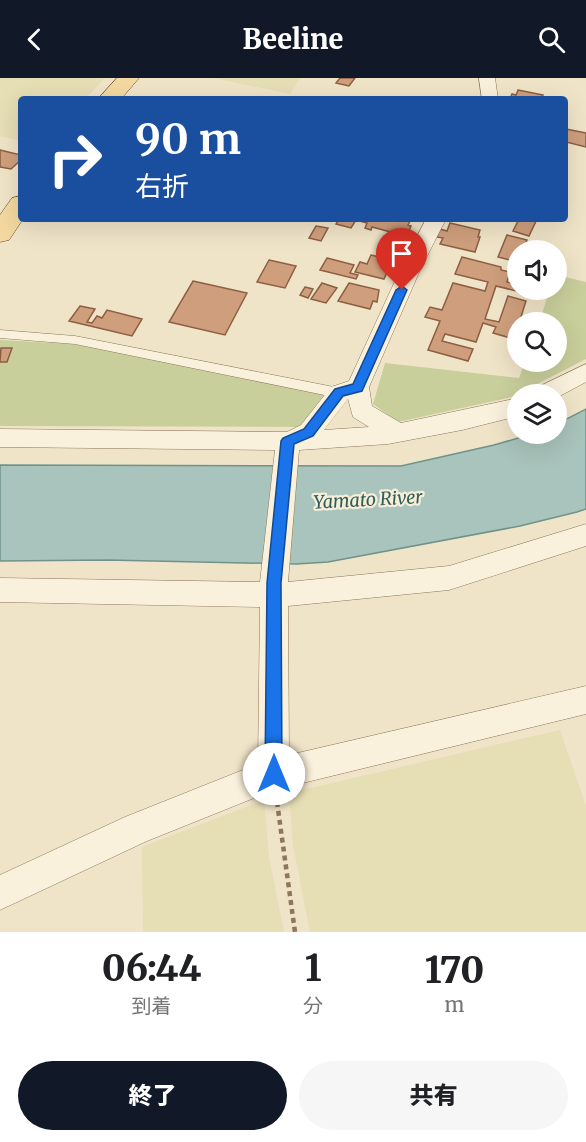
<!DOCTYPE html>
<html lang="ja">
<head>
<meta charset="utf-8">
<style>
  :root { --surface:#fff; --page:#f6f6f6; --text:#202124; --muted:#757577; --accent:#111827 }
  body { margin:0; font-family:Merriweather,"Noto Sans JP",serif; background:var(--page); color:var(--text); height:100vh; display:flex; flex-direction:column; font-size:22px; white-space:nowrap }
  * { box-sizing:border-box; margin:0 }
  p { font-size:20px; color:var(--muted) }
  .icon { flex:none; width:33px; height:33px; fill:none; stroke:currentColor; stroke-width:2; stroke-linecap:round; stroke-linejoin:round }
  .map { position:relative; height:854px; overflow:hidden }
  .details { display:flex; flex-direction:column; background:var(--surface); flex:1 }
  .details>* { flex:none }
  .top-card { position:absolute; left:18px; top:18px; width:550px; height:126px; border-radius:6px; box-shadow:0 6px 24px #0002; background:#1a4fa0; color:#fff; overflow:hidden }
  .controls { position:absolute; left:507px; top:162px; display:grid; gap:12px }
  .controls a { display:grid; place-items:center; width:60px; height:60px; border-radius:50%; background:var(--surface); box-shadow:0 6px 24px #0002; font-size:30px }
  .pin { position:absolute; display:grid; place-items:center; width:51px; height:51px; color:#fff; margin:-62px -26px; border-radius:50% 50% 50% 0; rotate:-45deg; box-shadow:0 0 6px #0007 }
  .pin .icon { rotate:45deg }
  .me { position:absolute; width:66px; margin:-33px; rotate:0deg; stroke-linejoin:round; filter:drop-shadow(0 0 4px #0008) }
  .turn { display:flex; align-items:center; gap:21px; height:126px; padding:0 18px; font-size:27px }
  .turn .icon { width:78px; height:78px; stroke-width:2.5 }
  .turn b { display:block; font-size:42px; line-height:51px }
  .eta { display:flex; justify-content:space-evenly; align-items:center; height:102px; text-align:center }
  .eta b { font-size:36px; font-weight:800; line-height:42px }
  .primary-button { display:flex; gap:12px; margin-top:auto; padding:12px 18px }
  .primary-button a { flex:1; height:69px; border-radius:36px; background:var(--accent); color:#fff; font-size:24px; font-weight:800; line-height:69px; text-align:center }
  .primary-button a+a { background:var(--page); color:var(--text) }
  header { display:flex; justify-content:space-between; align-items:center; height:78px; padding:0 18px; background:var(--accent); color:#fff; font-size:27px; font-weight:800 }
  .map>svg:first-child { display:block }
</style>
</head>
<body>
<header><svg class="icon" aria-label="back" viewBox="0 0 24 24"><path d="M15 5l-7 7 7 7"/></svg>Beeline<svg class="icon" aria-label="search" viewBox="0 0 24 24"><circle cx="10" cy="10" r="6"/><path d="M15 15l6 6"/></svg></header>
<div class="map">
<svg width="586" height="854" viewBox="0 0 586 854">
  <rect width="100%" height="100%" fill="#f0e4c8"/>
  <!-- farmland -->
  <path fill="#e6deb5" d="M 0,0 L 105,0 L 85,21 L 21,21 L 21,63 L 0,58 Z
    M 213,0 L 300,0 L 290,16 Z
    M 560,652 L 586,728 L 586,854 L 310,854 L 293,767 L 289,715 Z
    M 264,722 L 269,779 L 284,854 L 143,854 L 142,769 Z"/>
  <!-- green -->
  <path fill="#c9cf9b" d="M 557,197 L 586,204 L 586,281 L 512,319 L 398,344 L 373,326 L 385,285 L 519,300 L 525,284 L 556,284 L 556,244 L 539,244 L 550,212 L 556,212 Z
    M 0,262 L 73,266 L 327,313 L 300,349 L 0,348 Z"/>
  <!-- water -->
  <path fill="#a9c4bc" stroke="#6f938a" stroke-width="1.5" d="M 586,331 L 586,431 L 577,434 L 520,448 L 328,484 L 296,486 L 107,482 L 0,483 L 0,387 L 401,388 L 494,367 L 532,356 L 556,356 L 557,346 Z"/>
  <!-- building -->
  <path fill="#cf9f7d" stroke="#8d5f41" stroke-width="1.5" d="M 340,0 L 355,0 L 349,8 L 336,5 Z
    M 518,12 L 543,17 L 541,21 L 510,21 L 512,16 L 516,17 Z
    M 566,51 L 586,55 L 586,69 L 566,64 Z
    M 0,72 L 21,77 L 21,82 L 11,91 L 0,89 Z
    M 339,141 L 411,141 L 408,147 L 411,148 L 408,155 L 403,154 L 402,157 L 372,149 L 371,152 L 365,150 L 367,145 L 356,142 L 351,150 L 336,146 Z
    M 519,141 L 537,141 L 529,158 L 513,153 Z
    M 450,145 L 480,152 L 478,159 L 480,159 L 475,174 L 440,166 L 443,160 L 437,159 L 440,151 L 447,153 Z
    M 316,148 L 328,150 L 321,163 L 309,160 Z
    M 507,157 L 527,162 L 523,172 L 518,172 L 518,184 L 498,179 Z
    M 371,177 L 392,182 L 384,201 L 355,194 L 360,184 L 367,186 Z
    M 462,179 L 501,189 L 501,192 L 510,194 L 507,204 L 515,206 L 518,198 L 518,212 L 531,212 L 529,216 L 496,208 L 485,241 L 499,244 L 508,218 L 526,223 L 514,261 L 493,255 L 496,249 L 483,245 L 476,264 L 445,256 L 442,263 L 473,271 L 468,283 L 428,272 L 440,243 L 425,239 L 430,229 L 442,232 L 453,205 L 485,213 L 488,204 L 455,196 Z
    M 327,180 L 354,187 L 350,195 L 358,197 L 356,201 L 320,192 Z
    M 269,182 L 296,188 L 285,210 L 257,204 Z
    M 193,203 L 247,215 L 225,257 L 169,244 Z
    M 322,205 L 337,210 L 326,225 L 311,221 Z
    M 349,205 L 379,212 L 377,224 L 373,223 L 370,231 L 338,223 Z
    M 305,209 L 313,211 L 308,220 L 300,217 Z
    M 80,228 L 95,231 L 87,244 L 92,245 L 97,238 L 102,240 L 107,232 L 142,241 L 132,258 L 69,243 Z
    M 1,270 L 12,270 L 7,284 L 0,284 Z"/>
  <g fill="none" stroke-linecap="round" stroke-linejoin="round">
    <!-- service casing -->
    <g stroke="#8d765c" stroke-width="1">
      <path id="service" d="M 0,252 L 75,258 L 339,310 L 345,315 L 339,320 L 75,266 L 0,260 Z"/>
    </g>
    <!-- minor casing -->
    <g stroke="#8d765c" stroke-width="1">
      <path id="minor" d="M 479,0 L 495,0 L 498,21 L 482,21 Z
        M 426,141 L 446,141 L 421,190 L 369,309 L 372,328 L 401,345 L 518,320 L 518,338 L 462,352 L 388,366 L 299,372 L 288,504 L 449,488 L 586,446 L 586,468 L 449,512 L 288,528 L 289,677 L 586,608 L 586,636 L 274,712 L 147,763 L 0,832 L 0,797 L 125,739 L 258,686 L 260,529 L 0,524 L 0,500 L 260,504 L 275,372 L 0,369 L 0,351 L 287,354 L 301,347 L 331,309 L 349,303 L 401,190 ZM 348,321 L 353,339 L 369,349 L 324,352 Z
        M 586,286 L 586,304 L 556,320 L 556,316 L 533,316 L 536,310 Z"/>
    </g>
    <!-- primary casing -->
    <g stroke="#5b4430" stroke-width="1">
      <path id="primary" d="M 117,0 L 139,0 L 121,21 L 98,21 Z
        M 21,118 L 23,141 L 9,162 L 0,164 L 0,137 L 12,120 Z"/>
    </g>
    <!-- path -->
    <path stroke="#8d765c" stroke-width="4.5" stroke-dasharray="5 4" stroke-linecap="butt" d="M 277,724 L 295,854"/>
    <!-- service -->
    <use href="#service" fill="#faf1dc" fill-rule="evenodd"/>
    <!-- minor -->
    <use href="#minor" fill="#faf1dc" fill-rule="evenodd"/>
    <!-- primary -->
    <use href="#primary" fill="#f3d9a0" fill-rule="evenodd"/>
  </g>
  <!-- route -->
  <path fill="#1a73e8" stroke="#114b97" stroke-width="1.5" d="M 402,208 L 407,212 L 362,313 L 343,318 L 313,358 L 294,366 L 281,505 L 282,696 L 280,702 L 274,705 L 268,702 L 265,696 L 267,505 L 281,363 L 283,360 L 304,351 L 335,311 L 353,306 L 396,212 Z"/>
  <g text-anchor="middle" stroke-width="4.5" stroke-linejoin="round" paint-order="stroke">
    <!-- water labels -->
    <g font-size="18" font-style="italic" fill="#2f5d5a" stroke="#f7eed8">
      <text transform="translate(368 422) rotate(-3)" y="6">Yamato River</text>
    </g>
  </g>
</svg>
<div class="controls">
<a><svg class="icon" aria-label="sound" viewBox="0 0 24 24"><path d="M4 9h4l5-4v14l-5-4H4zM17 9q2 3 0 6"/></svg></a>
<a><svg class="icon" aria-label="search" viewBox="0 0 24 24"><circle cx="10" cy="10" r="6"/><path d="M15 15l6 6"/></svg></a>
<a><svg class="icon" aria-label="layers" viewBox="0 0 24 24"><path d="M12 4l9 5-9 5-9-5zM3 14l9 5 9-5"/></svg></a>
</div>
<div class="pin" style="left:402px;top:212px;background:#d93025"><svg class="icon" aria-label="arrive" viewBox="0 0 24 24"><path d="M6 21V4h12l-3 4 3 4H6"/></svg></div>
<svg class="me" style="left:274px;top:696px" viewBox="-20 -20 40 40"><circle r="19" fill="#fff"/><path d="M0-13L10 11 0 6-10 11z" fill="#1a73e8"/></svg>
<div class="top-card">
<div class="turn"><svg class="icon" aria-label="right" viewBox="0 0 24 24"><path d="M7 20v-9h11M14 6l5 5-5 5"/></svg><div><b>90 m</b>右折</div></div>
</div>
</div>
<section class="details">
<div class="eta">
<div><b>06:44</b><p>到着</p></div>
<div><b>1</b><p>分</p></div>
<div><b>170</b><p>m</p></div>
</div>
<div class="primary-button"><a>終了</a><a>共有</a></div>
</section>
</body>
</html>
